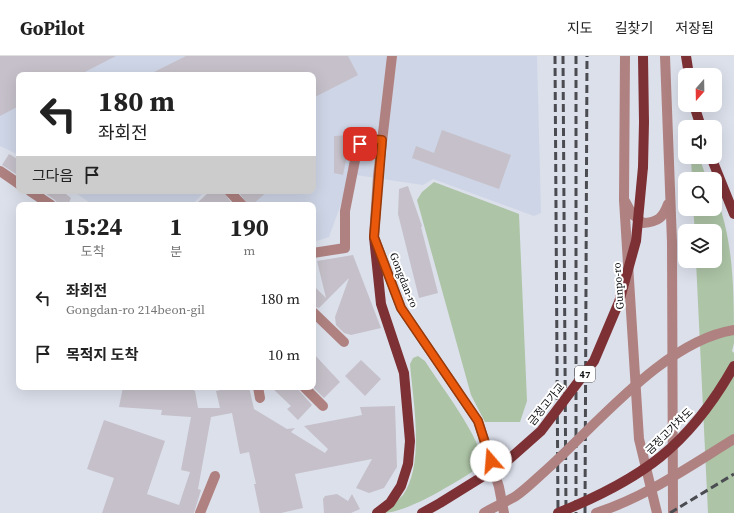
<!DOCTYPE html>
<html lang="ko">
<head>
<meta charset="utf-8">
<style>
  :root { --surface:#fff; --page:#f2f2f2; --text:#222; --muted:#767676; --line:#e0e0e0 }
  body { margin:0; font-family:"Source Serif 4","Noto Sans KR",serif; background:var(--page); color:var(--text); height:100vh; display:flex; flex-direction:column; font-size:15px; white-space:nowrap }
  * { box-sizing:border-box; margin:0 }
  p { font-size:13px; color:var(--muted) }
  .icon { flex:none; width:22px; height:22px; fill:none; stroke:currentColor; stroke-width:2; stroke-linecap:round; stroke-linejoin:round }
  .map { position:relative; flex:1; overflow:hidden }
  .drawer { position:absolute; left:16px; top:146px; width:300px; height:188px; display:flex; flex-direction:column; background:var(--surface); border-radius:8px; box-shadow:0 4px 16px #0002 }
  .drawer>* { flex:none }
  .hud { position:absolute; left:16px; top:16px; width:300px; height:122px; border-radius:8px; box-shadow:0 4px 16px #0002; background:#fff; color:var(--text); overflow:hidden }
  .needle { width:26px; rotate:200deg }
  .controls { position:absolute; left:678px; top:12px; display:grid; gap:8px }
  .controls a { display:grid; place-items:center; width:44px; height:44px; border-radius:8px; background:var(--surface); box-shadow:0 4px 16px #0002; font-size:20px }
  .pin { position:absolute; display:grid; place-items:center; width:34px; height:34px; color:#fff; margin:-17px; border-radius:8px; box-shadow:0 2px 6px #0006 }
  .me { position:absolute; width:44px; margin:-22px; rotate:342deg; stroke-linejoin:round; filter:drop-shadow(0 0 3px #0008) }
  .turn { display:flex; align-items:center; gap:14px; height:84px; padding:0 16px; font-size:18px }
  .turn .icon { width:52px; height:52px; stroke-width:2.5 }
  .turn b { display:block; font-size:28px; line-height:34px }
  .then { display:flex; align-items:center; height:38px; padding:0 16px; background:#0003; gap:8px; font-size:15px }
  .eta { display:flex; justify-content:space-evenly; align-items:center; height:68px; text-align:center }
  .eta b { font-size:24px; font-weight:700; line-height:28px }
  ul { padding:0; list-style:none }
  li { display:flex; align-items:center; gap:12px; height:56px; padding:0 16px }
  li div { flex:1 }
  li b { display:block; font-size:15px }
  li em { font-style:normal }
  header { display:flex; align-items:center; gap:24px; box-sizing:border-box; height:56px; padding:0 20px; background:var(--surface); border-bottom:1px solid var(--line) }
  header strong { font-size:19px }
  nav { display:flex; gap:22px; margin-inline-start:auto; font-size:14px }
  .map>svg:first-child { display:block }
</style>
</head>
<body>
<header>
<strong>GoPilot</strong>
<nav><a>지도</a><a>길찾기</a><a>저장됨</a></nav>
</header>
<div class="map">
<svg width="734" height="457" viewBox="0 0 734 457">
  <rect width="100%" height="100%" fill="#dce0eb"/>
  <!-- built -->
  <path fill="#ced5e6" d="M 0,0 L 537,0 L 541,157 L 534,160 L 433,123 L 423,129 L 349,118 L 341,148 L 329,181 L 313,186 L 313,149 L 249,149 L 237,135 L 313,135 L 313,19 L 19,19 L 19,99 L 0,90 Z
    M 73,135 L 205,135 L 192,149 L 93,149 Z"/>
  <!-- green -->
  <path fill="#adc4a6" d="M 691,101 L 699,101 L 707,123 L 692,123 Z
    M 434,126 L 519,158 L 527,345 L 520,366 L 485,366 L 471,339 L 417,144 L 422,136 Z
    M 715,138 C 734,183 734,237 734,287 L 732,295 L 734,297 L 734,457 L 708,457 L 696,205 L 715,205 L 715,175 L 695,175 L 693,153 L 715,153 Z
    M 418,300 L 425,305 C 446,338 473,370 485,408 C 460,423 410,457 382,457 C 388,451 397,446 403,439 C 425,408 413,345 410,308 L 413,302 Z"/>
  <!-- building -->
  <path fill="#c5c0c9" d="M 0,0 L 116,0 L 79,19 L 19,19 L 19,50 L 0,60 Z
    M 186,0 L 348,0 L 358,19 L 313,42 L 313,19 L 148,19 Z
    M 442,74 L 511,99 L 499,133 L 412,102 L 416,90 L 434,97 Z
    M 353,79 L 350,94 L 348,94 L 343,119 L 334,117 L 334,80 Z
    M 9,98 L 19,104 L 19,120 L 2,109 Z
    M 408,130 L 422,170 L 421,171 L 438,237 L 419,242 L 398,158 L 399,133 Z
    M 42,135 L 62,135 L 71,142 L 68,149 L 59,149 L 55,144 Z
    M 210,135 L 223,135 L 233,149 L 195,149 Z
    M 238,135 L 268,135 L 252,149 L 248,149 Z
    M 353,199 L 381,272 L 351,279 L 344,277 L 336,269 L 335,261 L 349,222 L 319,252 L 313,250 L 313,229 L 326,242 L 317,205 Z
    M 313,297 L 340,326 L 324,342 L 313,331 Z
    M 361,304 L 381,323 L 365,340 L 345,320 Z
    M 123,331 L 187,331 L 195,335 L 198,352 L 220,352 L 216,335 L 234,331 L 249,331 L 254,353 L 287,373 L 295,372 L 291,376 L 325,397 L 328,393 L 304,370 L 362,359 L 360,351 L 395,350 L 397,411 L 384,432 L 369,437 L 356,432 L 372,403 L 295,418 L 303,452 L 281,457 L 260,457 L 254,428 L 256,428 L 249,396 L 240,398 L 232,357 L 211,361 L 198,433 L 201,434 L 194,457 L 102,457 L 114,422 L 87,413 L 104,364 L 165,385 L 147,438 L 179,449 L 190,416 L 181,414 L 191,361 L 161,359 L 162,354 L 119,351 Z
    M 271,331 L 296,331 L 312,349 L 298,364 L 287,353 L 291,350 Z
    M 337,438 L 348,445 L 352,438 L 360,453 L 351,457 L 324,457 L 323,443 L 325,440 Z"/>
  <g fill="none" stroke-linecap="round" stroke-linejoin="round">
    <!-- minor -->
    <path stroke="#af8281" stroke-width="10" d="M 392,0 L 378,120 L 374,181 L 401,252 L 478,365 L 499,431 L 504,457
      M 625,0 L 624,144 L 639,383 L 657,457
      M 665,0 L 672,186 L 673,457
      M 0,115 L 19,128
      M 30,135 L 51,149
      M 229,135 L 242,149
      M 625,145 L 632,158 L 643,167 C 658,166 663,162 668,148
      M 313,197 L 345,192 L 345,155 L 357,94 C 363,83 370,83 382,84
      M 313,256 L 344,286
      M 258,331 L 260,342
      M 304,331 L 323,350
      M 200,457 L 215,420"/>
    <!-- major -->
    <path stroke="#7d3135" stroke-width="10" d="M 686,0 L 689,19
      M 694,49 L 701,71
      M 711,101 L 734,158
      M 643,111 L 644,66 L 643,0
      M 374,181 L 381,248 L 404,317 L 410,385 L 408,408 L 401,430 L 390,447 L 377,457"/>
    <!-- rail -->
    <path stroke="#4a4c51" stroke-width="3" stroke-dasharray="8 4" stroke-linecap="butt" d="M 555,0 L 558,457
      M 563,0 L 566,457
      M 576,0 L 576,457
      M 585,457 L 587,0
      M 670,457 L 734,418"/>
    <!-- minor-bridge -->
    <path stroke="#af8281" stroke-width="10" d="M 484,457 C 494,451 506,446 516,440 C 526,433 535,424 544,416 C 596,370 664,285 734,274
      M 596,457 C 646,441 690,410 734,383"/>
    <!-- major-bridge -->
    <path stroke="#7d3135" stroke-width="10" d="M 422,457 L 440,447 L 506,406 L 541,375 L 594,305 L 619,246 L 636,185 L 643,111
      M 558,457 C 642,423 689,390 734,310"/>
  </g>
  <g fill="none" stroke-linecap="round" stroke-linejoin="round">
    <!-- route casing -->
    <g stroke="#983908" stroke-width="10">
      <path id="route" d="M 360,88 L 368,83 L 382,84 L 374,181 L 401,252 L 478,365 L 491,405"/>
    </g>
    <!-- route -->
    <use href="#route" stroke="#ea580c" stroke-width="7"/>
  </g>
  <g text-anchor="middle" stroke-width="4" stroke-linejoin="round" paint-order="stroke">
    <!-- shield labels -->
    <rect fill="#fff" stroke="#58585a" stroke-width="1" x="575" y="310" width="20" height="16" rx="3"/>
    <g font-size="10" font-weight="bold" fill="#101114">
      <text x="585" y="322">47</text>
    </g>
    <!-- street labels -->
    <g font-size="11" fill="#101114" stroke="#fff">
      <text transform="translate(404 224) rotate(68)" y="4">Gongdan-ro</text>
      <text transform="translate(618 230) rotate(-94)" y="4">Gunpo-ro</text>
      <text transform="translate(546 348) rotate(-51)" y="4">금정고가교</text>
      <text transform="translate(669 375) rotate(-44)" y="4">금정고가차도</text>
    </g>
  </g>
</svg>
<div class="controls">
<a><svg class="needle" viewBox="-14 -14 28 28"><path d="M0-13l5 13h-10z" fill="#e53935"/><path d="M0 13l5-13h-10z" fill="#767676"/></svg></a>
<a><svg class="icon" aria-label="sound" viewBox="0 0 24 24"><path d="M4 9h4l5-4v14l-5-4H4zM17 9q2 3 0 6"/></svg></a>
<a><svg class="icon" aria-label="search" viewBox="0 0 24 24"><circle cx="10" cy="10" r="6"/><path d="M15 15l6 6"/></svg></a>
<a><svg class="icon" aria-label="layers" viewBox="0 0 24 24"><path d="M12 4l9 5-9 5-9-5zM3 14l9 5 9-5"/></svg></a>
</div>
<div class="pin" style="left:360px;top:88px;background:#d93025"><svg class="icon" aria-label="arrive" viewBox="0 0 24 24"><path d="M6 21V4h12l-3 4 3 4H6"/></svg></div>
<svg class="me" style="left:491px;top:405px" viewBox="-20 -20 40 40"><circle r="19" fill="#fff"/><path d="M0-13L10 11 0 6-10 11z" fill="#ea580c"/></svg>
<div class="hud">
<div class="turn"><svg class="icon" aria-label="left" viewBox="0 0 24 24"><path d="M17 20v-9H6M10 6l-5 5 5 5"/></svg><div><b>180 m</b>좌회전</div></div>
<div class="then">그다음<svg class="icon" aria-label="arrive" viewBox="0 0 24 24"><path d="M6 21V4h12l-3 4 3 4H6"/></svg></div>
</div>
<section class="drawer">
<div class="eta">
<div><b>15:24</b><p>도착</p></div>
<div><b>1</b><p>분</p></div>
<div><b>190</b><p>m</p></div>
</div>
<ul>
<li><svg class="icon" aria-label="left" viewBox="0 0 24 24"><path d="M17 20v-9H6M10 6l-5 5 5 5"/></svg><div><b>좌회전</b><p>Gongdan-ro 214beon-gil</p></div><em>180 m</em></li>
<li><svg class="icon" aria-label="arrive" viewBox="0 0 24 24"><path d="M6 21V4h12l-3 4 3 4H6"/></svg><div><b>목적지 도착</b></div><em>10 m</em></li>
</ul>
</section>
</div>
</body>
</html>
